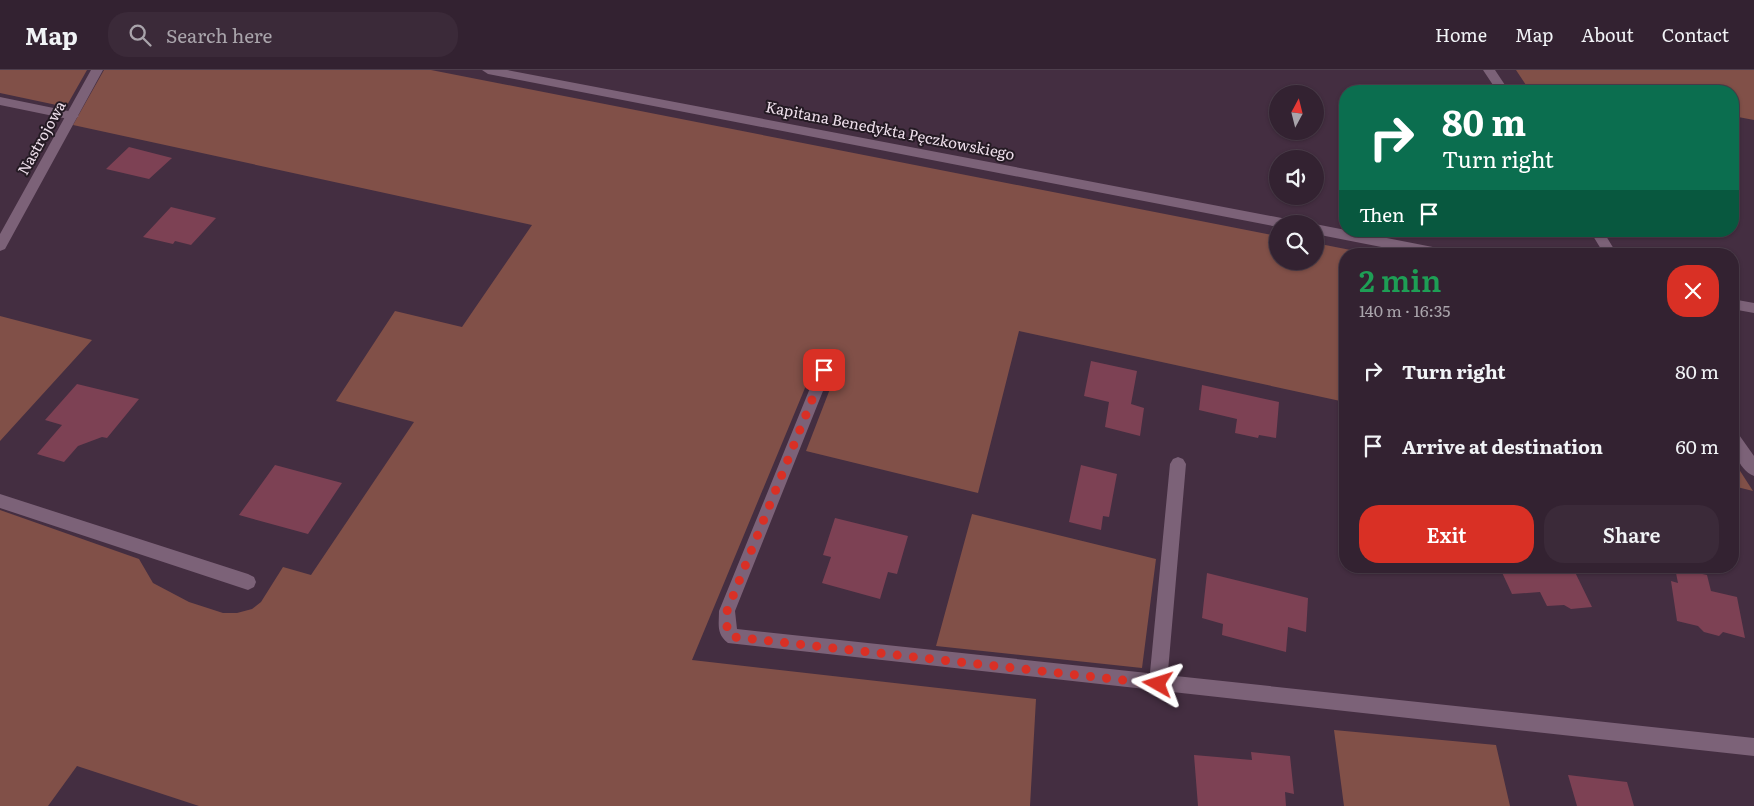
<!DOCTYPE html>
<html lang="en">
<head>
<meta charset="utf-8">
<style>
  :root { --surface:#332231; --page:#3b2a39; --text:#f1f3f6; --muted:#a9a4ab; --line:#4e3f4d; --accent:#d93025 }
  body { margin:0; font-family:Literata,serif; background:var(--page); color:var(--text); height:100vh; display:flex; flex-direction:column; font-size:19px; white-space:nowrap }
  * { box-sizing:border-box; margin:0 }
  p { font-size:16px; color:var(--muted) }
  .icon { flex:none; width:28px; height:28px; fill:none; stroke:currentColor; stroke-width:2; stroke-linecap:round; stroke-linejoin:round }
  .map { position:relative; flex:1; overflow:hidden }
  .sheet { position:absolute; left:1339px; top:178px; width:400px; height:325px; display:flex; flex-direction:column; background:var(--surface); border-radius:20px; box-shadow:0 1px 4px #0004,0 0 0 1px var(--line) }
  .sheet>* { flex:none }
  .guide { position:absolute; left:1339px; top:15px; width:400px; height:152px; border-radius:20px; box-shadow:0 1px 4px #0004,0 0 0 1px var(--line); background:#0b6e4f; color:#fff; overflow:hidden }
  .needle { width:32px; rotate:7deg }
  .fabs { position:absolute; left:1269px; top:15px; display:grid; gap:10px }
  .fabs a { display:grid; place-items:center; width:55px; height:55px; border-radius:50%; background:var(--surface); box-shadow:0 1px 4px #0004,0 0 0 1px var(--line); font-size:25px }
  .pin { position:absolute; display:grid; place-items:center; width:42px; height:42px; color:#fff; margin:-21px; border-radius:10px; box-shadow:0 2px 8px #0006 }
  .me { position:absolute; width:55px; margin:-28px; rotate:276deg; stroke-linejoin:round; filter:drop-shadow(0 0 4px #0008) }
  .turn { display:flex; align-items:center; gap:18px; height:105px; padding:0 20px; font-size:22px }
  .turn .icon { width:65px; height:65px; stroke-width:2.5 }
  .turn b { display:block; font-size:35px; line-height:42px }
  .then { display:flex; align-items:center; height:48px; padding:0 20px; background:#0003; gap:10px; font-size:19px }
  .round { display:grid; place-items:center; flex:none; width:52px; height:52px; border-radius:20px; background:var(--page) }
  .headline { display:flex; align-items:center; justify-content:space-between; height:85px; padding:0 20px }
  h1 { font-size:30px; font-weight:600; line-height:38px; color:#1e9e55 }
  .primary-button { display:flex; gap:10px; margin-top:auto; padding:10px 20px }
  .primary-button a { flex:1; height:58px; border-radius:20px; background:var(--accent); color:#fff; font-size:20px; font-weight:600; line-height:58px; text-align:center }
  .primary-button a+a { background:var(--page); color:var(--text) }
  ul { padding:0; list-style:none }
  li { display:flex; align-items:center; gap:15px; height:75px; padding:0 20px }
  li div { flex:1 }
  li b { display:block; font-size:19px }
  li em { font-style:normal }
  header { display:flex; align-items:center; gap:30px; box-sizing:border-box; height:70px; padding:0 25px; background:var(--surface); border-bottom:1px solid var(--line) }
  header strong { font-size:24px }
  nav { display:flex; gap:28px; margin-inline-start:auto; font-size:18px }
  .search { width:350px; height:45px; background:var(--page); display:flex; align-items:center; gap:12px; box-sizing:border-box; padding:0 18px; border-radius:20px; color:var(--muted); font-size:19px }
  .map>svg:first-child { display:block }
</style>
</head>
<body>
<header>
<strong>Map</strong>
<div class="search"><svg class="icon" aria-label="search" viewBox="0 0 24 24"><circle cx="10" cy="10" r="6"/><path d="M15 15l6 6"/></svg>Search here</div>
<nav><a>Home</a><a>Map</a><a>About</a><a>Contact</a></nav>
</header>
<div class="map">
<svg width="1754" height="736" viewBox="0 0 1754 736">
  <rect width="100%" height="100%" fill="#442e41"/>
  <!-- green -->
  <path fill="#815048" d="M 0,0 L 87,0 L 66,37 L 0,23 Z
    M 104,0 L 431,0 L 1277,166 L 1278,191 L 1315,191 L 1315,173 L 1371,184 L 1345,184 L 1345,332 L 1019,261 L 978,423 L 806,381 L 840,293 L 817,289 L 692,590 L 1036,629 L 1030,736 L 199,736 L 77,696 L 48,736 L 0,736 L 0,440 L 139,489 L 153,513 L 189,532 L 223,543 L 237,543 L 252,539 L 261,532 L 283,497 L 311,505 L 414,352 L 336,331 L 395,241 L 462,257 L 532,155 L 73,55 Z
    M 1516,0 L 1754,0 L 1754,50 L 1733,46 L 1732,21 L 1570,21 L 1526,15 Z
    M 0,246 L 92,270 L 0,371 Z
    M 1732,390 L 1733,390 L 1753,421 L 1733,416 Z
    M 972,444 L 1156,489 L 1142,598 L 936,576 Z
    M 1334,660 L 1496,675 L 1510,736 L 1344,736 Z"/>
  <!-- building -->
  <path fill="#7d4154" d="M 129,77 L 172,88 L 149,109 L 106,99 Z
    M 171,137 L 216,148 L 191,175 L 175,171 L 173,174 L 143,167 Z
    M 1091,291 L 1137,301 L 1131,334 L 1144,338 L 1140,366 L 1105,357 L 1109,332 L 1084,326 Z
    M 77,314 L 139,329 L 107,368 L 102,367 L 78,376 L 64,392 L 37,384 L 62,355 L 45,350 Z
    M 1202,315 L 1279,332 L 1276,368 L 1259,365 L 1258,368 L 1235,363 L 1237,349 L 1199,340 Z
    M 275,395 L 342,413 L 308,464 L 239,445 Z
    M 1081,395 L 1117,404 L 1109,447 L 1103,446 L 1101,460 L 1069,452 Z
    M 835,448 L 908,466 L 897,504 L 888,502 L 880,529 L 822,513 L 831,487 L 823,485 Z
    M 1499,496 L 1572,496 L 1592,537 L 1571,539 L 1564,535 L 1547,536 L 1540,522 L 1512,524 Z
    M 1675,498 L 1707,505 L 1711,521 L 1737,527 L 1745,568 L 1723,562 L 1719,566 L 1704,562 L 1698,556 L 1677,551 L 1671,511 L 1678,513 Z
    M 1207,503 L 1308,528 L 1306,562 L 1288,557 L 1286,582 L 1222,565 L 1223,554 L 1202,548 Z
    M 1251,682 L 1290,686 L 1294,724 L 1285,722 L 1286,736 L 1198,736 L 1194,685 L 1252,690 Z
    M 1568,705 L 1627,712 L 1634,736 L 1577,736 Z"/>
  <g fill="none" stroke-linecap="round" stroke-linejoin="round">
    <!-- service -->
    <path fill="#7c6278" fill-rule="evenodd" d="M 0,27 L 73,42 L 79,46 L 73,50 L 0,35 Z
      M 1178,387 L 1183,389 L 1186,394 L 1167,613 L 1164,619 L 1158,622 L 1152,619 L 1149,613 L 1170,394 L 1173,389 Z
      M 0,424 L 248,504 L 254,507 L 256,512 L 254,517 L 248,520 L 0,438 Z"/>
    <!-- minor -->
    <path fill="#7c6278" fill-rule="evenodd" d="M 91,0 L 103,0 L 5,179 L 0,181 L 0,164 Z
      M 482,0 L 507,0 L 1287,149 L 1293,154 L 1278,154 L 1278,157 L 488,4 Z
      M 1315,154 L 1443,179 L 1449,184 L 1417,184 L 1315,164 Z
      M 1732,229 L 1754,233 L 1754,243 L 1732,239 Z
      M 824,295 L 829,297 L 831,301 L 735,541 L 737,559 L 1754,668 L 1754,686 L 728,573 C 716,564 719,554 719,541 L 817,301 L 819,297 Z"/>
    <!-- tertiary -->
    <path fill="#7c6278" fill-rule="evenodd" d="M 1483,0 L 1495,0 L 1509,21 L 1497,21 Z
      M 1590,161 L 1603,161 L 1617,184 L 1604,184 Z
      M 1732,360 L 1737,362 L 1754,386 L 1754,406 C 1737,399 1732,376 1732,360 Z"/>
  </g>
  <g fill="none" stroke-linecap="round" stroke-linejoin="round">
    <!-- route -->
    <path stroke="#d93025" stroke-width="9" stroke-dasharray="0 16.2" d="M 824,300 L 727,541 L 727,562 L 734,567 L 1158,614"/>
  </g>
  <g text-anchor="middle" stroke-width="4" stroke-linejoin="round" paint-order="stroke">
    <!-- street labels -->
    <g font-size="15" fill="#eddeea" stroke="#241a23">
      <text transform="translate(890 61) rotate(11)" y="5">Kapitana Benedykta Pęczkowskiego</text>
      <text transform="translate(42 68) rotate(-61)" y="5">Nastrojowa</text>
    </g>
  </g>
</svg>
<div class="fabs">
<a><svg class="needle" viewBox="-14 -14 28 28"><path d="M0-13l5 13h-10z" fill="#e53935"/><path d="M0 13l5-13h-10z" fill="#a9a4ab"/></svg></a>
<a><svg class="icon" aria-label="sound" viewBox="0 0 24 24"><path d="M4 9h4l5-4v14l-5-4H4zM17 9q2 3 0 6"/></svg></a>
<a><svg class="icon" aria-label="search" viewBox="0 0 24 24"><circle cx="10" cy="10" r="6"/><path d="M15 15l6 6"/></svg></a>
</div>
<div class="pin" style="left:824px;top:300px;background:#d93025"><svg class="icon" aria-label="arrive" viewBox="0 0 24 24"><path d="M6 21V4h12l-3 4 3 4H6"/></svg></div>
<svg class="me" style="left:1158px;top:614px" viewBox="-20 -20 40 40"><path d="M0-17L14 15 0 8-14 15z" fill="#d93025" stroke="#fff" stroke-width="4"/></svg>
<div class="guide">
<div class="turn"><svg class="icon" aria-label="right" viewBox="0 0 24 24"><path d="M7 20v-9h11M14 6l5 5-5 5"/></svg><div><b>80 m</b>Turn right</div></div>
<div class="then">Then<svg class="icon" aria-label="arrive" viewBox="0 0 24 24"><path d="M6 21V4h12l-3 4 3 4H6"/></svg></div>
</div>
<section class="sheet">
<div class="headline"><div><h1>2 min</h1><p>140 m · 16:35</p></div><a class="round" style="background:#d93025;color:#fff"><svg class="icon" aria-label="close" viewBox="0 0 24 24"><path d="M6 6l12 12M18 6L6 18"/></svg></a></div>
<ul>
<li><svg class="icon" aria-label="right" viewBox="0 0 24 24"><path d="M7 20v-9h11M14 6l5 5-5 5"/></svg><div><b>Turn right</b></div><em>80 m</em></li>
<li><svg class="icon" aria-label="arrive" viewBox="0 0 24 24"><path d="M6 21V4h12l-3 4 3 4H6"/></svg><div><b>Arrive at destination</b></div><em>60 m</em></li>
</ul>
<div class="primary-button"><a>Exit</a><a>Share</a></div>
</section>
</div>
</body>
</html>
